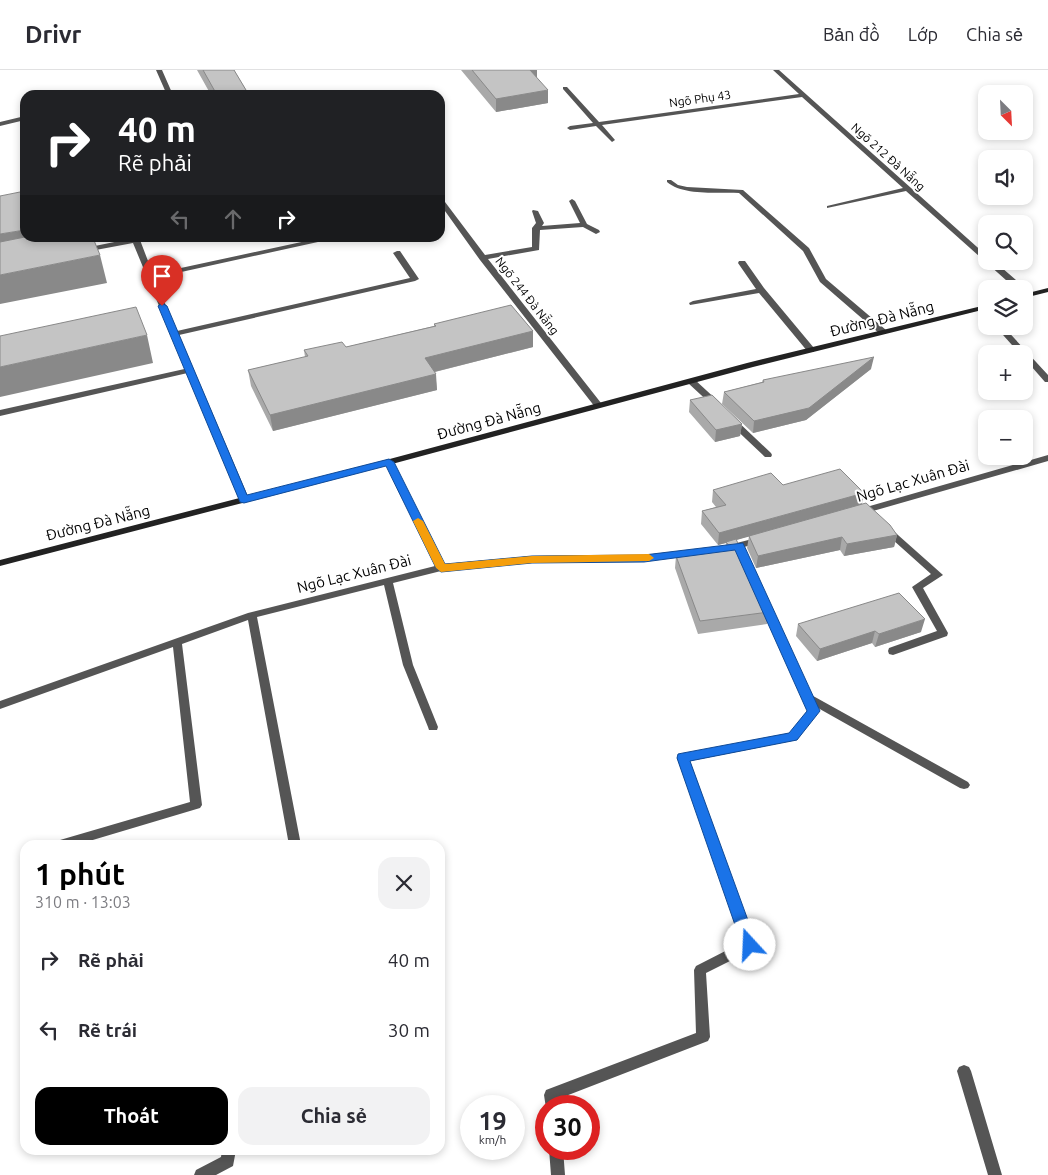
<!DOCTYPE html>
<html lang="vi">
<head>
<meta charset="utf-8">
<style>
  :root { --surface:#fff; --page:#f2f2f3; --text:#2b2b33; --muted:#7c7c81; --line:#e1e1e2; --accent:#000 }
  body { margin:0; font-family:Ubuntu,sans-serif; background:var(--page); color:var(--text); height:100vh; display:flex; flex-direction:column; font-size:19px; white-space:nowrap }
  * { box-sizing:border-box; margin:0 }
  p { font-size:16px; color:var(--muted) }
  .icon { flex:none; width:28px; height:28px; fill:none; stroke:currentColor; stroke-width:2; stroke-linecap:round; stroke-linejoin:round }
  .map { position:relative; flex:1; overflow:hidden }
  .details { position:absolute; left:20px; top:770px; width:425px; height:315px; display:flex; flex-direction:column; background:var(--surface); border-radius:15px; box-shadow:0 2px 8px #0003 }
  .details>* { flex:none }
  .banner { position:absolute; left:20px; top:20px; width:425px; height:152px; border-radius:15px; box-shadow:0 2px 8px #0003; background:#202124; color:#fff; overflow:hidden }
  .needle { width:32px; rotate:156deg }
  .controls { position:absolute; left:978px; top:15px; display:grid; gap:10px }
  .controls a { display:grid; place-items:center; width:55px; height:55px; border-radius:10px; background:var(--surface); box-shadow:0 2px 8px #0003; font-size:25px }
  .speed { position:absolute; left:460px; top:1025px; display:flex; gap:10px; font-size:25px; font-weight:700; text-align:center }
  .speed>* { display:grid; place-content:center; width:65px; height:65px; border-radius:50%; background:var(--surface); box-shadow:0 2px 8px #0003; line-height:1 }
  .speed small { font-size:12px; font-weight:400 }
  .speed .limit { border:8px solid #d22; background:#fff; color:#111 }
  .pin { position:absolute; display:grid; place-items:center; width:42px; height:42px; color:#fff; margin:-51px -21px; border-radius:50% 50% 50% 0; rotate:-45deg; box-shadow:0 0 5px #0007 }
  .pin .icon { rotate:45deg }
  .me { position:absolute; width:55px; margin:-28px; rotate:340deg; stroke-linejoin:round; filter:drop-shadow(0 0 4px #0008) }
  .turn { display:flex; align-items:center; gap:18px; height:105px; padding:0 15px; font-size:22px }
  .turn .icon { width:65px; height:65px; stroke-width:2.5 }
  .turn b { display:block; font-size:35px; line-height:42px }
  .lanes { display:flex; align-items:center; height:48px; padding:0 15px; background:#0003; justify-content:center; gap:25px; direction:ltr }
  .lanes .off { opacity:.35 }
  .round { display:grid; place-items:center; flex:none; width:52px; height:52px; border-radius:15px; background:var(--page) }
  .summary { display:flex; align-items:center; justify-content:space-between; height:85px; padding:0 15px }
  h1 { font-size:30px; font-weight:600; line-height:38px; color:var(--accent) }
  .cta { display:flex; gap:10px; margin-top:auto; padding:10px 15px }
  .cta a { flex:1; height:58px; border-radius:15px; background:var(--accent); color:#fff; font-size:20px; font-weight:600; line-height:58px; text-align:center }
  .cta a+a { background:var(--page); color:var(--text) }
  ul { padding:0; list-style:none }
  li { display:flex; align-items:center; gap:15px; height:70px; padding:0 15px }
  li div { flex:1 }
  li b { display:block; font-size:19px }
  li em { font-style:normal }
  header { display:flex; align-items:center; gap:30px; box-sizing:border-box; height:70px; padding:0 25px; background:var(--surface); border-bottom:1px solid var(--line) }
  header strong { font-size:24px }
  nav { display:flex; gap:28px; margin-inline-start:auto; font-size:18px }
  .map>svg:first-child { display:block }
</style>
</head>
<body>
<header>
<strong>Drivr</strong>
<nav><a>Bản đồ</a><a>Lớp</a><a>Chia sẻ</a></nav>
</header>
<div class="map">
<svg width="1048" height="1105" viewBox="0 0 1048 1105">
  <rect width="100%" height="100%" fill="#fff"/>
  <g fill="none" stroke-linecap="round" stroke-linejoin="round">
    <!-- service -->
    <path fill="#555" fill-rule="evenodd" d="M 156,0 L 162,0 L 173,25 L 167,25 Z
      M 773,0 L 779,0 L 986,185 L 986,191 L 994,191 L 1024,217 L 1025,219 L 1024,220 L 1024,219 L 1016,219 L 906,121 L 827,138 L 827,136 L 903,118 L 802,27 L 602,55 L 615,70 L 612,72 L 596,56 L 570,60 L 567,58 L 570,56 L 593,53 L 563,19 L 563,17 L 567,17 L 599,52 L 799,24 Z
      M 25,46 L 25,50 L 0,56 L 0,52 Z
      M 667,110 L 671,110 L 678,115 L 687,117 L 743,120 L 809,178 L 826,209 L 886,260 L 886,264 L 880,264 L 820,212 L 803,181 L 739,123 C 718,122 683,126 667,112 Z
      M 440,127 L 442,128 L 485,185 L 532,177 L 532,158 L 536,153 L 532,141 L 533,140 L 538,141 L 544,153 L 542,156 L 580,153 L 569,131 L 572,129 L 575,131 L 587,154 L 599,160 L 600,162 L 596,164 L 583,157 L 540,160 L 539,180 L 488,189 L 601,333 L 601,337 L 595,337 L 480,190 L 440,134 Z
      M 134,168 L 142,168 L 140,170 L 153,204 L 320,168 L 331,168 L 327,170 L 154,208 L 177,261 L 410,208 L 393,183 L 397,181 L 400,181 L 419,209 L 415,211 L 179,265 L 249,429 L 244,432 L 239,429 L 133,173 L 85,182 L 81,180 L 85,178 Z
      M 739,191 L 745,191 L 764,218 L 814,278 L 814,282 L 808,282 L 759,223 L 690,235 L 689,233 L 693,231 L 756,219 L 738,193 Z
      M 995,256 L 1003,256 L 1048,305 L 1048,312 L 1045,312 L 1024,288 L 1024,284 L 1020,284 Z
      M 1048,385 L 1048,391 L 859,445 L 854,442 L 856,440 Z
      M 389,389 L 393,392 L 444,494 L 532,486 L 644,485 L 725,476 L 760,467 L 765,470 L 763,472 L 725,482 L 644,491 L 532,492 L 441,501 L 393,513 L 413,595 L 438,657 L 437,660 L 429,660 L 428,657 L 403,595 L 384,515 L 257,547 L 301,775 L 289,775 L 248,550 L 182,574 L 202,735 L 200,738 L 76,775 L 54,775 L 56,772 L 60,770 L 190,732 L 173,577 L 0,639 L 0,631 L 248,543 L 435,496 L 385,392 Z
      M 806,622 L 968,712 L 970,715 L 968,718 L 964,719 L 960,718 L 802,629 L 801,626 L 802,623 Z
      M 964,995 L 969,997 L 971,1001 L 1002,1105 L 988,1105 L 957,1001 L 959,997 Z
      M 222,1080 L 236,1080 L 233,1096 L 216,1105 L 194,1105 L 196,1100 L 221,1087 Z"/>
    <!-- minor -->
    <path fill="#555" fill-rule="evenodd" d="M 189,298 L 192,298 L 192,302 L 0,346 L 0,340 Z
      M 688,309 L 694,309 L 719,332 L 719,336 L 713,336 L 688,313 Z
      M 731,347 L 734,348 L 771,383 L 772,385 L 771,387 L 765,387 L 728,352 L 727,350 Z
      M 886,456 L 889,457 L 943,505 L 923,518 L 948,563 L 947,566 L 893,585 L 889,584 L 888,581 L 889,578 L 937,561 L 912,517 L 931,504 L 883,461 L 881,459 L 883,457 Z
      M 764,528 L 769,531 L 819,641 L 797,670 L 690,691 L 756,875 L 754,879 L 706,903 L 710,967 L 708,971 L 558,1029 L 559,1036 L 546,1036 L 546,1038 L 544,1025 L 546,1020 L 696,963 L 694,900 L 696,896 L 743,872 L 677,688 L 679,685 L 683,684 L 790,663 L 808,640 L 759,531 Z
      M 549,1079 L 563,1079 L 565,1105 L 551,1105 Z"/>
    <!-- secondary -->
    <path fill="#222" fill-rule="evenodd" d="M 1048,218 L 1048,222 L 1024,228 L 1024,224 Z
      M 986,235 L 986,239 L 753,297 L 392,394 L 0,496 L 0,490 L 386,390 L 747,293 Z"/>
  </g>
  <!-- wall -->
  <path fill="#a9a9a9" d="M 197,0 L 234,0 L 249,25 L 211,25 Z
    M 461,0 L 537,0 L 537,8 L 548,33 L 496,42 Z
    M 434,254 L 533,261 L 533,277 L 435,302 L 437,320 L 273,361 L 251,316 L 248,300 L 305,287 L 304,280 L 346,277 L 434,256 Z
    M 871,299 L 806,350 L 753,363 L 722,334 L 724,322 L 762,312 L 763,310 Z
    M 690,330 L 742,354 L 740,366 L 715,372 L 689,342 Z
    M 783,415 L 864,423 L 862,434 L 897,465 L 894,477 L 844,486 L 840,480 L 756,498 L 747,478 L 749,466 L 736,470 L 769,542 L 767,554 L 698,564 L 675,498 L 676,486 L 725,479 L 726,473 L 718,475 L 701,454 L 702,441 L 716,437 L 712,432 L 713,420 Z
    M 798,554 L 921,562 L 875,577 L 872,573 L 817,591 L 796,566 Z"/>
  <!-- shaded-wall -->
  <path fill="#898989" d="M 530,0 L 537,0 L 537,12 Z
    M 548,20 L 548,33 L 496,42 L 496,29 Z
    M 25,160 L 25,168 L 0,193 L 0,164 Z
    M 100,185 L 107,213 L 0,234 L 0,205 Z
    M 533,261 L 533,277 L 426,304 L 425,288 Z
    M 147,265 L 153,293 L 0,327 L 0,297 Z
    M 874,287 L 871,299 L 806,350 L 753,363 L 754,351 Z
    M 436,304 L 437,320 L 273,361 L 270,345 Z
    M 742,354 L 740,366 L 715,372 L 716,360 Z
    M 864,423 L 861,436 L 718,475 L 719,463 Z
    M 897,465 L 894,477 L 844,486 L 847,474 Z
    M 842,467 L 840,480 L 756,498 L 758,486 Z
    M 925,549 L 921,562 L 875,577 L 879,564 Z
    M 875,561 L 872,573 L 817,591 L 820,579 Z"/>
  <!-- building -->
  <path fill="#c4c4c4" stroke="#898989" d="M 203,0 L 234,0 L 249,25 L 217,25 Z
    M 472,0 L 531,0 L 530,0 L 548,20 L 496,29 Z
    M 25,121 L 25,160 L 0,164 L 0,126 Z
    M 25,167 L 93,168 L 100,185 L 0,205 L 0,172 Z
    M 511,235 L 533,261 L 425,288 L 436,304 L 270,345 L 248,300 L 308,286 L 304,280 L 342,272 L 346,277 L 436,256 L 434,254 Z
    M 136,237 L 147,265 L 0,297 L 0,266 Z
    M 874,287 L 809,338 L 754,351 L 724,322 L 764,312 L 763,310 Z
    M 712,325 L 742,354 L 716,360 L 690,330 Z
    M 840,399 L 864,423 L 719,463 L 702,441 L 726,435 L 713,420 L 771,403 L 783,415 Z
    M 866,433 L 890,455 L 897,465 L 847,474 L 842,467 L 758,486 L 749,466 Z
    M 736,469 L 769,542 L 700,551 L 676,486 L 732,479 L 726,472 Z
    M 899,523 L 925,549 L 879,564 L 875,561 L 820,579 L 798,554 Z"/>
  <!-- route -->
  <path fill="#1a73e8" stroke="#114b97" d="M 162,233 L 167,236 L 247,425 L 389,389 L 394,392 L 445,494 L 532,486 L 644,485 L 743,473 L 820,641 L 797,670 L 690,691 L 757,875 L 754,879 L 750,881 L 745,879 L 742,875 L 677,688 L 678,684 L 683,683 L 789,663 L 807,641 L 735,480 L 644,492 L 532,493 L 441,502 L 436,498 L 386,396 L 244,433 L 240,432 L 158,236 Z"/>
  <!-- slow -->
  <path fill="#f59e0b" d="M 418,448 L 423,451 L 445,494 L 532,486 L 649,484 L 654,488 L 649,491 L 532,493 L 441,502 L 436,498 L 413,451 Z"/>
  <g text-anchor="middle" stroke-width="4" stroke-linejoin="round" paint-order="stroke">
    <!-- far-street labels -->
    <g font-size="12" fill="#000" stroke="#fff">
      <text transform="translate(700 29) rotate(-8)" y="4">Ngõ Phụ 43</text>
      <text transform="translate(888 87) rotate(42)" y="4">Ngõ 212 Đà Nẵng</text>
      <text transform="translate(527 226) rotate(52)" y="4">Ngõ 244 Đà Nẵng</text>
    </g>
    <!-- street labels -->
    <g font-size="15" fill="#000" stroke="#fff">
      <text transform="translate(882 249) rotate(-14)" y="5">Đường Đà Nẵng</text>
      <text transform="translate(489 351) rotate(-15)" y="5">Đường Đà Nẵng</text>
      <text transform="translate(913 411) rotate(-16)" y="5">Ngõ Lạc Xuân Đài</text>
      <text transform="translate(98 453) rotate(-14)" y="5">Đường Đà Nẵng</text>
      <text transform="translate(354 504) rotate(-14)" y="5">Ngõ Lạc Xuân Đài</text>
    </g>
  </g>
</svg>
<div class="controls">
<a><svg class="needle" viewBox="-14 -14 28 28"><path d="M0-13l5 13h-10z" fill="#e53935"/><path d="M0 13l5-13h-10z" fill="#7c7c81"/></svg></a>
<a><svg class="icon" aria-label="sound" viewBox="0 0 24 24"><path d="M4 9h4l5-4v14l-5-4H4zM17 9q2 3 0 6"/></svg></a>
<a><svg class="icon" aria-label="search" viewBox="0 0 24 24"><circle cx="10" cy="10" r="6"/><path d="M15 15l6 6"/></svg></a>
<a><svg class="icon" aria-label="layers" viewBox="0 0 24 24"><path d="M12 4l9 5-9 5-9-5zM3 14l9 5 9-5"/></svg></a>
<a>+</a>
<a>−</a>
</div>
<div class="speed"><div>19<small>km/h</small></div><div class="limit">30</div></div>
<div class="pin" style="left:162px;top:236px;background:#d93025"><svg class="icon" aria-label="arrive" viewBox="0 0 24 24"><path d="M6 21V4h12l-3 4 3 4H6"/></svg></div>
<svg class="me" style="left:750px;top:875px" viewBox="-20 -20 40 40"><circle r="19" fill="#fff"/><path d="M0-13L10 11 0 6-10 11z" fill="#1a73e8"/></svg>
<div class="banner">
<div class="turn"><svg class="icon" aria-label="right" viewBox="0 0 24 24"><path d="M7 20v-9h11M14 6l5 5-5 5"/></svg><div><b>40 m</b>Rẽ phải</div></div>
<div class="lanes"><svg class="icon off" aria-label="left" viewBox="0 0 24 24"><path d="M17 20v-9H6M10 6l-5 5 5 5"/></svg><svg class="icon off" aria-label="ahead" viewBox="0 0 24 24"><path d="M12 20V5M6 11l6-6 6 6"/></svg><svg class="icon" aria-label="right" viewBox="0 0 24 24"><path d="M7 20v-9h11M14 6l5 5-5 5"/></svg></div>
</div>
<section class="details">
<div class="summary"><div><h1>1 phút</h1><p>310 m · 13:03</p></div><a class="round"><svg class="icon" aria-label="close" viewBox="0 0 24 24"><path d="M6 6l12 12M18 6L6 18"/></svg></a></div>
<ul>
<li><svg class="icon" aria-label="right" viewBox="0 0 24 24"><path d="M7 20v-9h11M14 6l5 5-5 5"/></svg><div><b>Rẽ phải</b></div><em>40 m</em></li>
<li><svg class="icon" aria-label="left" viewBox="0 0 24 24"><path d="M17 20v-9H6M10 6l-5 5 5 5"/></svg><div><b>Rẽ trái</b></div><em>30 m</em></li>
</ul>
<div class="cta"><a>Thoát</a><a>Chia sẻ</a></div>
</section>
</div>
</body>
</html>
